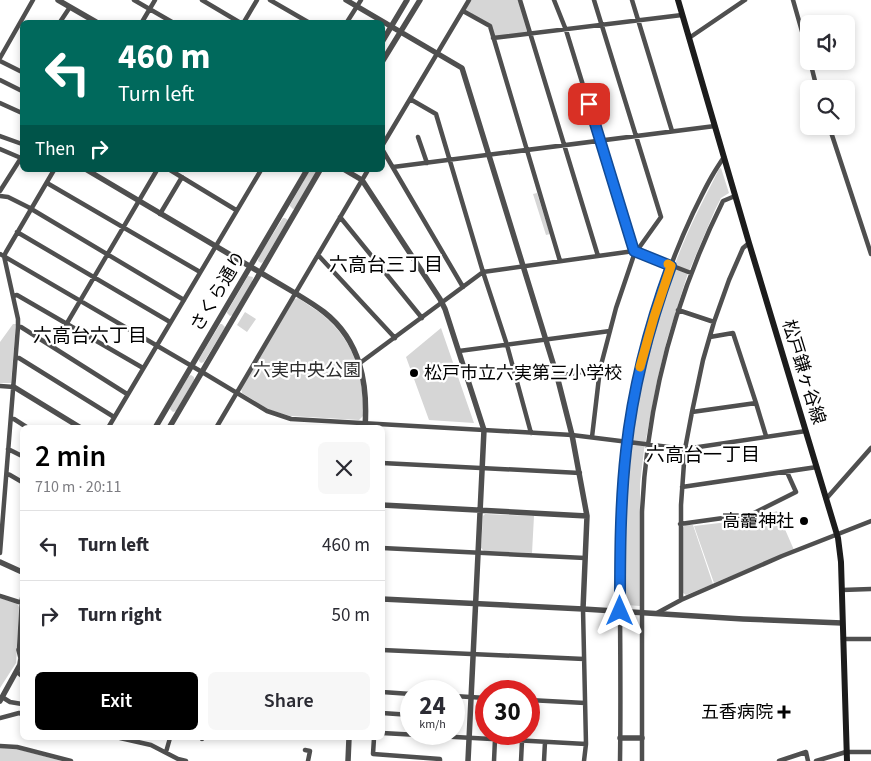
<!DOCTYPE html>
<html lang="en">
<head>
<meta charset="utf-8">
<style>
  :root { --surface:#fff; --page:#f7f7f7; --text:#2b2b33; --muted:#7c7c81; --line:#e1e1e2; --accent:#000 }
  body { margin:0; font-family:"Source Sans 3","Noto Sans JP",sans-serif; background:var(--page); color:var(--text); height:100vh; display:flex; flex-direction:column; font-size:19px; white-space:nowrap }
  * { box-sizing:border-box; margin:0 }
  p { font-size:16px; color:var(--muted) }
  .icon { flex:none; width:28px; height:28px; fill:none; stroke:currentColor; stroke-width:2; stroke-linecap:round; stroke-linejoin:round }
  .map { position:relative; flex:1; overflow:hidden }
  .side { position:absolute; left:20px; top:425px; width:365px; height:315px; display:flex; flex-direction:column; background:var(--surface); border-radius:8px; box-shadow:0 2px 8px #0003 }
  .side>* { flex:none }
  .banner { position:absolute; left:20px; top:20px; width:365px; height:152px; border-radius:8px; box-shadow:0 2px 8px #0003; background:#00695c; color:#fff; overflow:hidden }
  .fabs { position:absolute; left:800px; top:15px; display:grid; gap:10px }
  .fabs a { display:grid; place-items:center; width:55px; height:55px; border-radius:8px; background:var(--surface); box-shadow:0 2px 8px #0003; font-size:25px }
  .speed { position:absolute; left:400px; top:680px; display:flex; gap:10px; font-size:25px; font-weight:700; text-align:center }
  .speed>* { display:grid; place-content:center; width:65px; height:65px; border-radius:50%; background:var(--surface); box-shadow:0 2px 8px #0003; line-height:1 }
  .speed small { font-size:12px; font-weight:400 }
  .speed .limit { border:8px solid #d22; background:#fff; color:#111 }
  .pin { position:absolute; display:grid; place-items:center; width:42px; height:42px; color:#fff; margin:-21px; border-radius:10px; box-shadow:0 2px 8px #0006 }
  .me { position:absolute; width:55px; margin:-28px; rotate:0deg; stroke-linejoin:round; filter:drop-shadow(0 0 4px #0008) }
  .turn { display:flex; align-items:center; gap:18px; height:105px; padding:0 15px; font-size:22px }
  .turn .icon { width:65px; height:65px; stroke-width:2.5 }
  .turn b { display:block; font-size:35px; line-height:42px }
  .then { display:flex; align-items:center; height:48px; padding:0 15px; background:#0003; gap:10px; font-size:19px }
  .round { display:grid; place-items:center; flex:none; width:52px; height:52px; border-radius:8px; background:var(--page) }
  .head { display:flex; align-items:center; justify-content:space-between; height:85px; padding:0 15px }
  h1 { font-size:30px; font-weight:600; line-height:38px; color:var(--accent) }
  .button { display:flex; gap:10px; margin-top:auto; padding:10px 15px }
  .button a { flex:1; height:58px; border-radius:8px; background:var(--accent); color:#fff; font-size:20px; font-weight:600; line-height:58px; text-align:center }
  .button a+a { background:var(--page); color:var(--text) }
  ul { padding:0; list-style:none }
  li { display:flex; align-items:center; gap:15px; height:70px; padding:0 15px; border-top:1px solid var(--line) }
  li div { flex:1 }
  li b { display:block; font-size:19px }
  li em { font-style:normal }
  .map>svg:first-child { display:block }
</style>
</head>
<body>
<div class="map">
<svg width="871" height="761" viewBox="0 0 871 761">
  <rect width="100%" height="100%" fill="#fff"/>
  <!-- green -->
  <path fill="#d6d6d6" d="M 469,0 L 520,0 L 530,34 L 493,38 L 490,26 L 463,11 Z
    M 721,168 L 729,193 L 721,198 L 715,210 L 687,276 L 667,340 L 657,381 L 644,450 L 640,484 L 640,606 L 626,605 C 625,572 623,539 624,506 C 624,494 626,481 628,469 C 633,415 643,360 660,308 C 670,276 682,243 697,213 C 704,198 712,184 719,169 Z
    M 310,170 L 318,170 L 296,208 L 293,209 L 290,206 L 290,205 Z
    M 537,193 L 550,234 L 546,235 L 533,194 Z
    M 283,218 L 285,218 L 288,220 L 263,262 L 261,263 L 258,261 L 259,256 Z
    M 248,276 L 253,277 L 252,282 L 233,315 L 230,316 L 227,313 L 227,312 Z
    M 298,298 C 306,304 316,309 324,316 C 355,342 364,377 363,416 L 359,420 L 290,416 L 277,412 L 268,409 L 242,393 L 241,388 L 294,299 Z
    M 245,312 L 256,319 L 247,332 L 237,325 Z
    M 13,324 L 16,324 L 11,383 L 0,383 L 0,342 Z
    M 220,324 L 222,324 L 225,327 L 224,329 L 204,362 L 201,363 L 199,361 L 199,359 Z
    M 441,328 L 474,423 L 429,420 L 406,357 Z
    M 191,375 L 194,377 L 194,380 L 176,411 L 173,412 L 170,409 L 172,404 L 189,376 Z
    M 777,511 L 794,550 L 714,583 L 694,526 L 754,519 Z
    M 485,514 L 534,516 L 532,553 L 484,551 L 481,548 L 483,516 Z
    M 685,525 L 693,525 L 713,584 L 686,595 L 682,592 L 682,529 Z
    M 0,598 L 17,603 L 19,607 L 16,663 L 0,688 Z
    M 0,748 L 17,749 L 62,761 L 0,761 Z"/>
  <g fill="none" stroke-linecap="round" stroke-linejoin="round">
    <!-- minor -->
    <path stroke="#4f4f4f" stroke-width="4.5" d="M 134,0 L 172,22
      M 202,0 L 239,22
      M 270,0 L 308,22
      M 520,0 L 598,256
      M 554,0 L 566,30 L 634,251
      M 594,0 L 661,217 L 636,252
      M 632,0 L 672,131
      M 793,0 L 809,56
      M 463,11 L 490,26 L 560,261
      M 60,22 L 70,7
      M 142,22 L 155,0
      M 244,22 L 257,0
      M 347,22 L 361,0
      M 493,38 L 682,15
      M 689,38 L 745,0
      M 0,58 L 33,0
      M 0,61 L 22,72
      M 810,61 L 817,89
      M 0,80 L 22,91
      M 410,99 L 436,114 L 483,272 L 507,345 L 531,433
      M 0,103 L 22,113
      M 829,126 L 871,254
      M 0,136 L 22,144
      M 418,137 L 427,163
      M 382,146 L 469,0
      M 0,149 L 21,158 L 0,191
      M 382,149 L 463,287
      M 393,167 L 715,126
      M 170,170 L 236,210
      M 47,183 L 200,272
      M 0,196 L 8,197 L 28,207 L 184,300
      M 160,214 L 182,177
      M 340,217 L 422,318
      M 17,232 L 170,322
      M 0,254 L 202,372 L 267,411 L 291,419 L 572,435 L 685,449 L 806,431
      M 318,255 L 395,338
      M 13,296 L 17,295 L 143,368
      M 678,310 L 714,322
      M 18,327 L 21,327 L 127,394
      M 53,347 L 157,170
      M 459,351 L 610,331
      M 16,358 L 19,358 L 114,417
      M 360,363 L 483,272 L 634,251 L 691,273
      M 557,376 L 600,369
      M 0,386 L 14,387
      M 756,403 L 766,436
      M 692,412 L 756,403 L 733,333 L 710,337
      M 11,419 L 14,419 L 28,428
      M 108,428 L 261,170
      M 216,428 L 368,170
      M 592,437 L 600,369 L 616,308 L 635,252
      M 8,449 L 22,456
      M 382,463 L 580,473
      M 7,474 L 10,475 L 22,482
      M 682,487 L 817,467
      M 826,499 L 871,448
      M 680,524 L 752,514 L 796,492 L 787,472
      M 382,548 L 585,558
      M 0,553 L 18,327 L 18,319 L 4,256 L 6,252 L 54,170
      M 842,590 L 871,589
      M 0,596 L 22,603
      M 681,600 L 681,505 L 685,449 L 692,412 L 703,360 L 714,322 L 729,280 L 743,248 L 749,243
      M 583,609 L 586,744 L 584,761
      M 657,613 L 681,600 L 782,556 L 871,521
      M 843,639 L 871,639
      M 19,650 L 22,598
      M 382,650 L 584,659
      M 17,672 L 22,676
      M 382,692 L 411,694
      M 454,696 L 486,698
      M 2,697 L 10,702 L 22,704
      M 529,700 L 585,703
      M 382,713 L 411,715
      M 0,718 L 19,713 L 22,714
      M 382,733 L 586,744
      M 120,738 L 151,745 L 178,759 L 186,761
      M 374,738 L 373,754 L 440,759 L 440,761
      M 202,739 L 202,738
      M 0,746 L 17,747 L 71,761
      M 305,750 L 310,751 L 308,761
      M 166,752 L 170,738
      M 494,761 L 495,739
      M 521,761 L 522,741
      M 544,761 L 545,742
      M 620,761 C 621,702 620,643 620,584 C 621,540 621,496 626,452 C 635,370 658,288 693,213 C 699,201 705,188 712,176 C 716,169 720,163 724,157
      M 642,761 L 642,512 C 647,403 675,298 723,201 L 735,196
      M 779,761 L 806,752 L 808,761
      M 816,761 L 846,752 L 871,752"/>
    <!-- tertiary -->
    <path stroke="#4f4f4f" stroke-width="5.5" d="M 58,0 L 96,22
      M 346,0 L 462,68 L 557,376 L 572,435 L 587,516 L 583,609
      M 382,42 L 407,0
      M 382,62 L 420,0
      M 87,170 L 295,293 C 305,299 315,305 324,312 C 361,341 368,384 365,428
      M 345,170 L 362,180 L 440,299 L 445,309 L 484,430 L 468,761
      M 14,387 L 81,428
      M 155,428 L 307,170
      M 169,428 L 260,273 L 320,170
      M 382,505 L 587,516
      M 0,562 L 22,572
      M 382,599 L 583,609 L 743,619 L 842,623
      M 19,650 L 21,658 L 20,664
      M 0,701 L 22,661
      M 620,738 L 642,738
      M 348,761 L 349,738"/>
    <!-- secondary -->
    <path stroke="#1c1c1c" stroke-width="6" d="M 678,0 L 749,243 L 838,538 L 841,562 L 847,761"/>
  </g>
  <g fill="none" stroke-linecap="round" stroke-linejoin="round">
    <!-- route casing -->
    <g stroke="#114b97" stroke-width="12">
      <path id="route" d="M 589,104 L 634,251 L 671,266 C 649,326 633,387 626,451 C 620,504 620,558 620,611"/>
    </g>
    <!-- route -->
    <use href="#route" stroke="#1a73e8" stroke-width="9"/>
    <!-- slow -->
    <path stroke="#f59e0b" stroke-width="9" d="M 640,367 L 654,317 L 671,266 L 668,264"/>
  </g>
  <!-- markers -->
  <g fill="#000" stroke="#fff" stroke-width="2">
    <circle cx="414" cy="373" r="5"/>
    <circle cx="804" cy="521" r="5"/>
    <path d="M781.5 704.5h5v5h5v5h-5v5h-5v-5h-5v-5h5z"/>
  </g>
  <g text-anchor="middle" stroke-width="4.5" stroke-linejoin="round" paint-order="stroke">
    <!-- street labels -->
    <g font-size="18" fill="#000" stroke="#fff">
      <text transform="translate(218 291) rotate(-59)" y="6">さくら通り</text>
      <text transform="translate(804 372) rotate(73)" y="6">松戸鎌ヶ谷線</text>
    </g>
    <!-- park labels -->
    <g font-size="18" fill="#2d2d2d" stroke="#fff">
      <text x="307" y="376">六実中央公園</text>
    </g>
    <!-- poi labels -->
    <g font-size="18" fill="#000" stroke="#fff" text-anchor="end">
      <text x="424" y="379" text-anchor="start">松戸市立六実第三小学校</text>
      <text x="794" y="527">高靇神社</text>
      <text x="773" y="718">五香病院</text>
    </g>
    <!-- neighbourhood labels -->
    <g font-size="19" fill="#000" stroke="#fff">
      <text x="386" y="271">六高台三丁目</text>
      <text x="90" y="342">六高台六丁目</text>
      <text x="703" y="461">六高台一丁目</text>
    </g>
  </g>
</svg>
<div class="fabs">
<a><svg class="icon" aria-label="sound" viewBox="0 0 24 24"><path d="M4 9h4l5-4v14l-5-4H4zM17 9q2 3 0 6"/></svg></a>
<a><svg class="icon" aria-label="search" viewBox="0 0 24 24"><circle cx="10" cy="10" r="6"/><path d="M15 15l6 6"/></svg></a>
</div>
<div class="speed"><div>24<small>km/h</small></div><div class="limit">30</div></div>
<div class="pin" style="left:589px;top:104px;background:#d93025"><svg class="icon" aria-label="arrive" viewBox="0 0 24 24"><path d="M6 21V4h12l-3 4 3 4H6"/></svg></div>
<svg class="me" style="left:620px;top:611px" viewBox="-20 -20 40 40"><path d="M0-17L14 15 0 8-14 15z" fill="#1a73e8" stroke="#fff" stroke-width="4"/></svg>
<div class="banner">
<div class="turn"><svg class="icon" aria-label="left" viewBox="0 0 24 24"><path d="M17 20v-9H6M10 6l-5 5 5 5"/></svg><div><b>460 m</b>Turn left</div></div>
<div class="then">Then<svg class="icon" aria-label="right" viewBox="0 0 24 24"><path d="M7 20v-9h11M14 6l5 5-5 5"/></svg></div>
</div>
<section class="side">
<div class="head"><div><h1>2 min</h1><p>710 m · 20:11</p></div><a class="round"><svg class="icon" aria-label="close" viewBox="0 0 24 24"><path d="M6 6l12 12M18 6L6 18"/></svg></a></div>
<ul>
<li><svg class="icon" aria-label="left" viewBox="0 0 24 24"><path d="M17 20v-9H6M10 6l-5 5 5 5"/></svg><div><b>Turn left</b></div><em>460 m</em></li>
<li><svg class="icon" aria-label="right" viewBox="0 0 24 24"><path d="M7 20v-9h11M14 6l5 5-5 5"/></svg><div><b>Turn right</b></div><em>50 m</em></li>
</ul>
<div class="button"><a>Exit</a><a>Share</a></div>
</section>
</div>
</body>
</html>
